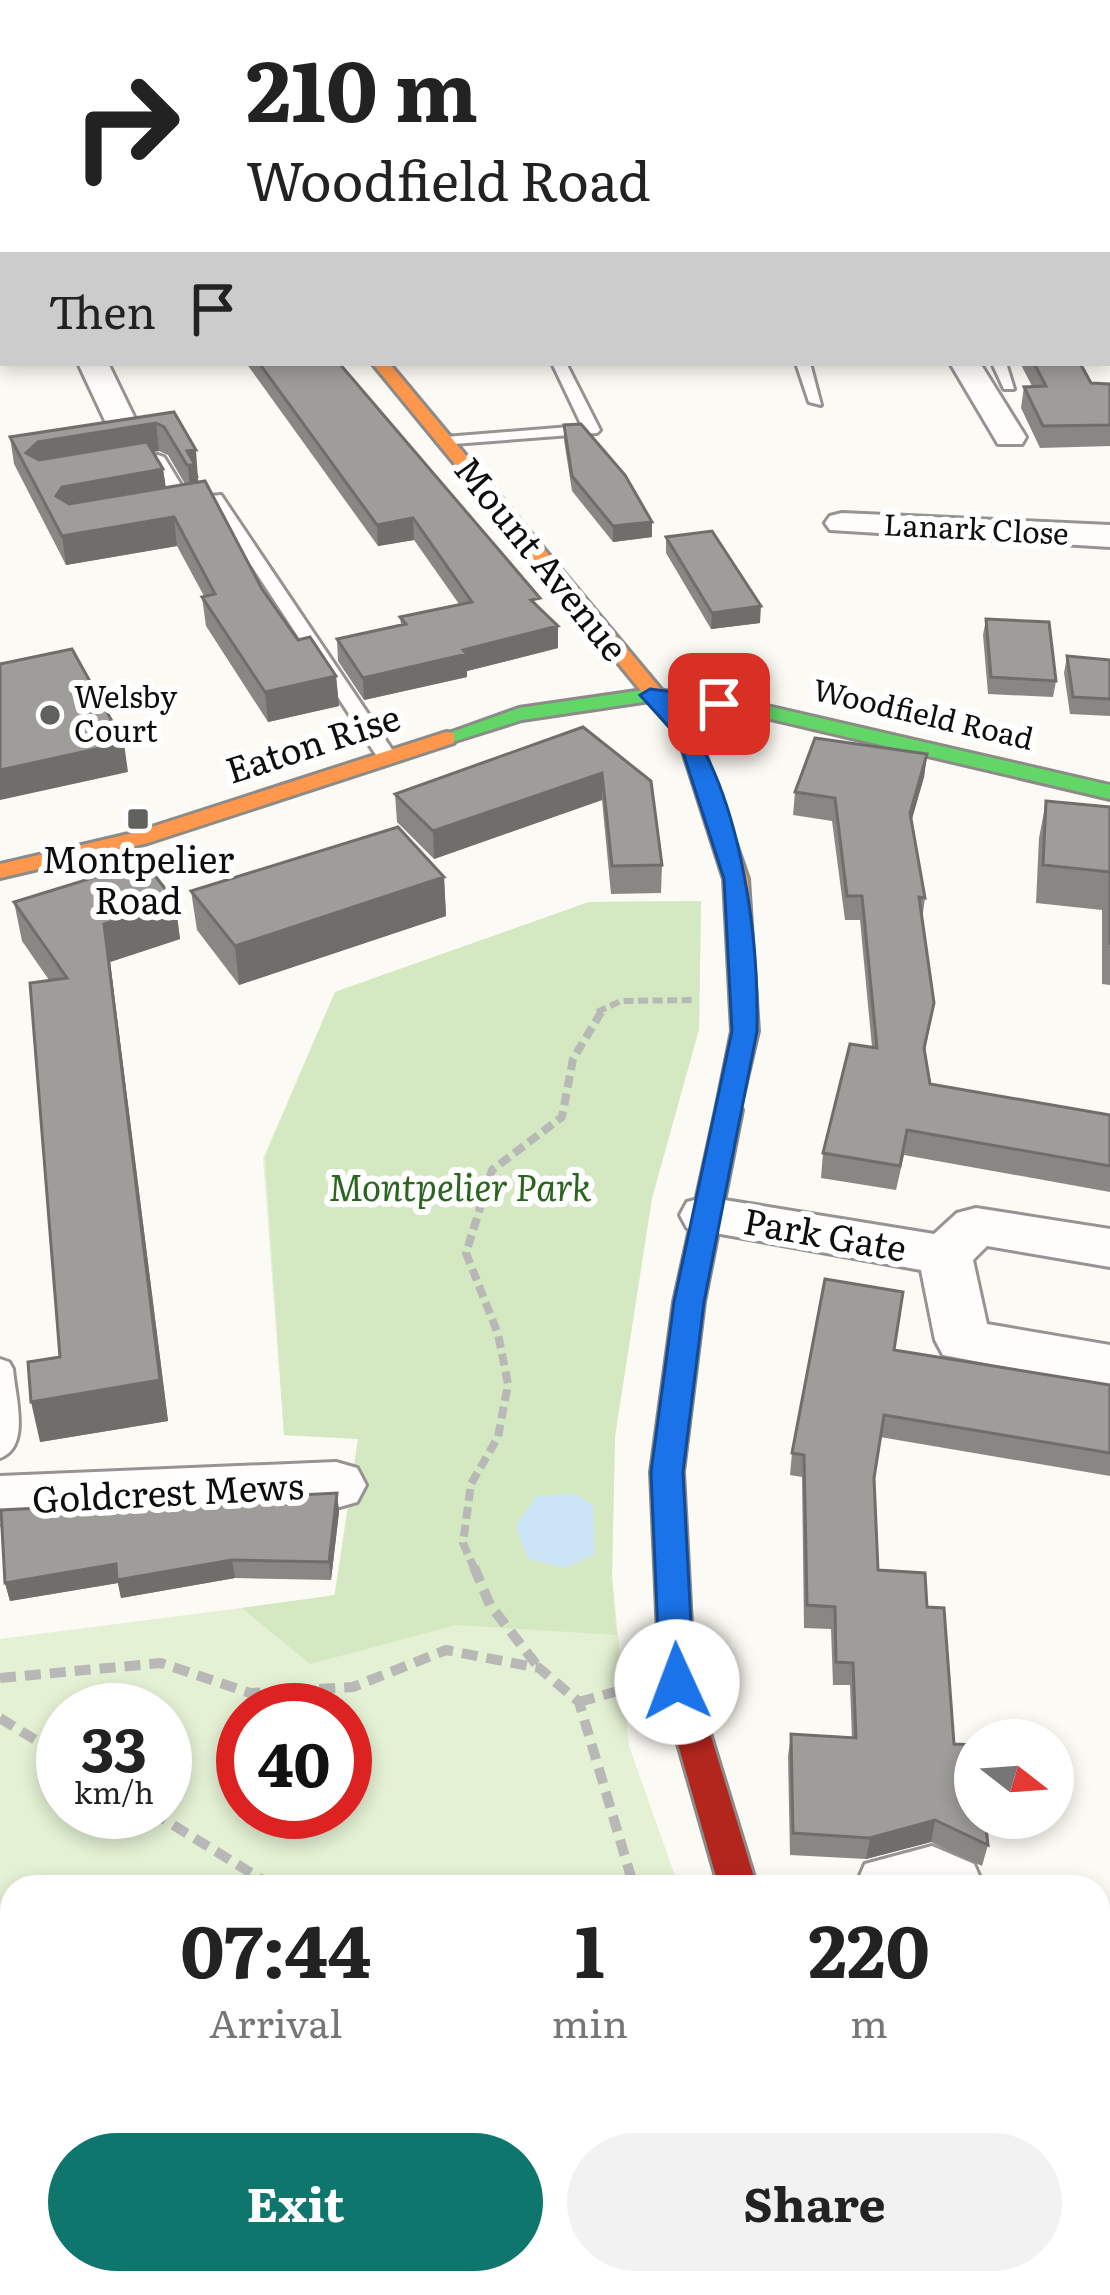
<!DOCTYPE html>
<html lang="en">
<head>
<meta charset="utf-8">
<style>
  :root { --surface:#fff; --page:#f2f2f2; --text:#222; --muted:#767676; --accent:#0f766e }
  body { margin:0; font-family:Literata,serif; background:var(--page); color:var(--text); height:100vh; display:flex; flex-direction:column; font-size:45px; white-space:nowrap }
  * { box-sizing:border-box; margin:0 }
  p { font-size:39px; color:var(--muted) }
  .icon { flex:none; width:66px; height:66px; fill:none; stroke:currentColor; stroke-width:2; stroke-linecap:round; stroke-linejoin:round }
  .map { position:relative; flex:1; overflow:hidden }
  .sheet { position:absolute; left:0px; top:1875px; width:1110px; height:420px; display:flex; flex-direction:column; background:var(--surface); border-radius:36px 36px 0 0; box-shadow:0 6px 18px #0003 }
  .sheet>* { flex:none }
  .guide { position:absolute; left:0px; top:0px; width:1110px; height:366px; box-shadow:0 6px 18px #0003; background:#fff; color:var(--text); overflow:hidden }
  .needle { width:78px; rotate:107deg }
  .buttons { position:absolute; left:954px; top:1719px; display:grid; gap:24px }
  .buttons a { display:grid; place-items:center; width:120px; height:120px; border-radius:50%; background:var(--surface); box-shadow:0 6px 18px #0003; font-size:60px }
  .speed { position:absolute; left:36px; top:1683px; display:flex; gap:24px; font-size:60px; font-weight:700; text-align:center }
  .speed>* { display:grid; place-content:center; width:156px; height:156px; border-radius:50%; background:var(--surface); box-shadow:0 6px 18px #0003; line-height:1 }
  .speed small { font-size:30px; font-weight:400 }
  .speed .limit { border:18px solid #d22; background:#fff; color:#111 }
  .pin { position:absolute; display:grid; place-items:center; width:102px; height:102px; color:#fff; margin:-51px; border-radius:24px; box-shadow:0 6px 18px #0006 }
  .me { position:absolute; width:132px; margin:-66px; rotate:358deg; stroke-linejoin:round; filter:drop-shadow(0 0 9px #0008) }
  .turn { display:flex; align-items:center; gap:42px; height:252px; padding:0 48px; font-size:54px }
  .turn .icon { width:156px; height:156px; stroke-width:2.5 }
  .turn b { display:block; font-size:84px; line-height:102px }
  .then { display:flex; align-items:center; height:114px; padding:0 48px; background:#0003; gap:24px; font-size:45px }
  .eta { display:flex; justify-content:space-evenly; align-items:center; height:204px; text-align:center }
  .eta b { font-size:72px; font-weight:700; line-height:84px }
  .primary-button { display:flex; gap:24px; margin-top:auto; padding:24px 48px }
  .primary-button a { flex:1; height:138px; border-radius:72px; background:var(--accent); color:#fff; font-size:48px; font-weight:700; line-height:138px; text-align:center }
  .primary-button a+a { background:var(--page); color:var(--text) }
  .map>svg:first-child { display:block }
</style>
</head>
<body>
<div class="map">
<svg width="1110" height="2295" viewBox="0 0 1110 2295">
  <rect width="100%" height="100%" fill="#fcfaf4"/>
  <!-- green -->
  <path fill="#e4f1d4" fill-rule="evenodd" d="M 701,901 L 699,1029 L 652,1198 L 615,1436 L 612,1577 L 629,1746 L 679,1887 L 12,1887 L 12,2283 L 865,2283 L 874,2295 L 0,2295 L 0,1639 L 334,1596 L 358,1439 L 284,1435 L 263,1158 L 335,992 L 589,902 ZM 63,1710 L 165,1710 L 165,1812 L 63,1812 ZM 243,1710 L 345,1710 L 345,1812 L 243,1812 Z"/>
  <!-- forest -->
  <path fill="#d4e8c2" d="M 701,901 L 699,1029 L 652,1198 L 615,1436 L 612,1577 L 617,1635 L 456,1625 L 310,1664 L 242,1608 L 335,1595 L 358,1439 L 284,1435 L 265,1157 L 335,992 L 589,902 Z"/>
  <!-- water -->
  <path fill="#cbe4f5" d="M 575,1494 L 593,1505 L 595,1554 L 566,1568 L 528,1559 L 516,1526 L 536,1496 Z"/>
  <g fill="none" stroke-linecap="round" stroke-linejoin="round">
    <!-- lane casing -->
    <g stroke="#959492" stroke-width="6">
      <path id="lane" d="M 552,363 L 566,363 L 600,430 L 597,433 L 440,445 L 437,442 L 445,437 L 582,426 Z
        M 796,363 L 810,363 L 821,405 L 809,402 Z
        M 992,363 L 1006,363 L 1014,389 L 1004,389 Z
        M 158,455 L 164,457 L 189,498 L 221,495 L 397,757 L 394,761 L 380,761 L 211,504 L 176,507 L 153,465 L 139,468 L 131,463 Z
        M 0,1359 L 9,1362 L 13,1369 C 15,1396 31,1447 0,1458 Z"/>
    </g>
    <!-- street casing -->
    <g stroke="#959492" stroke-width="6">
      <path id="street" d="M 1057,0 L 1089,0 L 1091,3 L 1059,3 Z
        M 1107,332 L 1110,333 L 1110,356 L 1107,355 Z
        M 78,363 L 108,363 L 142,433 L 138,440 L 114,440 Z
        M 950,363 L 980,363 L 1026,437 L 1022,444 L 998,444 Z
        M 842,513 L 1110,525 L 1110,547 L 830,530 L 825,523 L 830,516 Z
        M 706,1197 L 934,1234 L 957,1213 L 976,1208 L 1110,1229 L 1110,1267 L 987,1246 L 973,1260 L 987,1324 L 1110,1345 L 1110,1387 L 943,1355 L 935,1340 L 921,1270 L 687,1228 L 680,1215 L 687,1202 Z
        M 336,1462 L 357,1468 L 366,1485 L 357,1502 L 336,1508 L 0,1524 L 0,1476 Z
        M 932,1846 L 974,1864 L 984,1887 L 855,1887 L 865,1864 Z
        M 1098,1918 L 1110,1920 L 1110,1988 L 1098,1986 Z
        M 926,2283 L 1010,2283 L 1015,2295 L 931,2295 Z"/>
    </g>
    <!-- fast casing -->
    <g stroke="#8c8b88" stroke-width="6">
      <path id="fast" d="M 650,689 L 754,703 L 1110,785 L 1110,799 L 754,715 L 650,701 L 522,720 L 446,744 L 435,738 L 519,708 Z"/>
    </g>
    <!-- slow casing -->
    <g stroke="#8c8b88" stroke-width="6">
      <path id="slow" d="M 372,363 L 389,363 L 699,735 L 748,879 L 758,1031 L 738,1116 L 729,1119 L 716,1110 L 732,1031 L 724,879 L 678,736 Z
        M 446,732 L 454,733 L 454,743 L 148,843 L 0,878 L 0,864 L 133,833 Z"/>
    </g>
    <!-- jam casing -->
    <g stroke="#8c8b88" stroke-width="6">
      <path id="jam" d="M 729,1101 L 742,1110 L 704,1302 L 683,1472 L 694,1681 L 757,1887 L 719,1887 L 660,1681 L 651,1472 L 674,1302 L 716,1110 Z"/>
    </g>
    <!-- path-far2 -->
    <path stroke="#b8b8b7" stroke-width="6" stroke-dasharray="10 4.5" stroke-linecap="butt" d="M 597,1012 L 621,1001 L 693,1000"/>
    <!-- path-far1 -->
    <path stroke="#b8b8b7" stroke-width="8" stroke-dasharray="12 6" stroke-linecap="butt" d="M 475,1570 L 463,1543 L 471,1484 L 498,1437 L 508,1384 L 498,1334 L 466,1253 L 492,1170 L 562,1117 L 573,1059 L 603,1009"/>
    <!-- path -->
    <path stroke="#b8b8b7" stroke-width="10" stroke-dasharray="16 9" stroke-linecap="butt" d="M 474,1567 L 490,1605 L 539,1668
      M 0,1678 L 161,1663 L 250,1693 L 353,1687 L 446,1650 L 539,1668 L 579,1702 L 634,1887
      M 579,1702 L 618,1691
      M 0,1718 L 63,1757
      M 152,1812 L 274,1887
      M 693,2295 L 705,2283"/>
    <!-- lane -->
    <use href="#lane" fill="#fffefd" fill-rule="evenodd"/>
    <!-- street -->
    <use href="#street" fill="#fffefd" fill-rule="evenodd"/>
    <!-- fast -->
    <use href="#fast" fill="#63d668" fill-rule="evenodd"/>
    <!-- slow -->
    <use href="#slow" fill="#ff974d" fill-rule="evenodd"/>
    <!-- jam -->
    <use href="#jam" fill="#b3261e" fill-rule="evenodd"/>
  </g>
  <!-- wall -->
  <path fill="#898784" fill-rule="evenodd" d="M 377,0 L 899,0 L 899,3 L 394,3 Z
    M 0,59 L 3,59 L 3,94 L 0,95 Z
    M 3,196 L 3,243 L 0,243 L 0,197 Z
    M 1107,241 L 1107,266 L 1110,266 L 1110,323 L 1107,323 Z
    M 246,363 L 339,363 L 541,609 L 558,626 L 558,648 L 467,671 L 467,677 L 364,700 L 338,661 L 337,639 L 401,625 L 400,617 L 459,604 L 414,540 L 378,546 Z
    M 1020,363 L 1080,363 L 1091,383 L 1110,384 L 1110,446 L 1040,448 L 1021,408 L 1024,387 L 1032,386 Z
    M 174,412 L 199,478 L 197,478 L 197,482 L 262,589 L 298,640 L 336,676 L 339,706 L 268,722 L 206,626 L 202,597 L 204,596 L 177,546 L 66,565 L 14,464 L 10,437 ZM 159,451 L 168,455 L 185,484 L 166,488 L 163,469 L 153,452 Z
    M 564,425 L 652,522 L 652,537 L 613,542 L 572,491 L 564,440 Z
    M 666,537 L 760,623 L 711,629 L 666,553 Z
    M 986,619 L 1056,681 L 1053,697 L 988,694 L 983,635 Z
    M 1067,656 L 1110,660 L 1110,716 L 1070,714 L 1064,673 Z
    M 583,727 L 662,865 L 661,893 L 611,894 L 602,800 L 434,859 L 397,822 L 395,794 Z
    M 927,754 L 924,777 L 911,821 L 925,898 L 922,920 L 934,1003 L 925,1052 L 930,1084 L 1110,1115 L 1110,1192 L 904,1155 L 896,1190 L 821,1178 L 823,1153 L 872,1047 L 860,920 L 845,920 L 832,821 L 793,815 L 795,792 Z
    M 1046,801 L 1110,807 L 1110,985 L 1102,984 L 1102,910 L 1036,903 L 1039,838 Z
    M 444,877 L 446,916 L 239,985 L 197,930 L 191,891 Z
    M 175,901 L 180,939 L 110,962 L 168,1421 L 40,1442 L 60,1357 L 49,980 L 22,941 L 14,902 Z
    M 894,1350 L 1110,1385 L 1110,1476 L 880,1437 L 874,1479 L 878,1570 L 927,1607 L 954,1744 L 988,1845 L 982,1866 L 931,1842 L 866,1859 L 790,1855 L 788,1756 L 791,1734 L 852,1738 L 850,1685 L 833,1685 L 831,1629 L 804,1628 L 802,1477 L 790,1475 L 792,1453 Z
    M 337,1493 L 339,1512 L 331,1580 L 235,1578 L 121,1598 L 118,1583 L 10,1601 L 5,1583 Z"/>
  <!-- shaded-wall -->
  <path fill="#6f6e6b" d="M 3,330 L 3,350 L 0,351 L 0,331 Z
    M 156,423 L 159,451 L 42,470 L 26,453 L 38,442 Z
    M 196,450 L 199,493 L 190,493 L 187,451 Z
    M 163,469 L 167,497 L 66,516 L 56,496 L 62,487 Z
    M 174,517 L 177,546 L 66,565 L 62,536 Z
    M 413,518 L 414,540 L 378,546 L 377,525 Z
    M 652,522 L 652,537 L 613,542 L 613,526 Z
    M 761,606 L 760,623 L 711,629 L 712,613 Z
    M 558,626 L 558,648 L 467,671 L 467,677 L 364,700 L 363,678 Z
    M 336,676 L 339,706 L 268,722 L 265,692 Z
    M 124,743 L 128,772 L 0,800 L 0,770 Z
    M 927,754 L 924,777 L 907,837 L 910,813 Z
    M 602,773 L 602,800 L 434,859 L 433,831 Z
    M 444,877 L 446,916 L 239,985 L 235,946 Z
    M 175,901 L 180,939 L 110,962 L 168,1421 L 40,1442 L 31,1402 L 160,1380 L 104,924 Z
    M 337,1493 L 339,1512 L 331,1580 L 329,1562 Z
    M 232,1560 L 235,1578 L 121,1598 L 118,1583 L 10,1601 L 5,1583 L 116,1564 Z
    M 935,1820 L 931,1842 L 866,1859 L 870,1838 Z"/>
  <!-- building -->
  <path fill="#9f9d99" stroke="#6f6e6b" stroke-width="3" d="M 126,0 L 222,0 L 219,3 L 123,3 Z
    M 459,0 L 899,0 L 899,3 L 453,3 Z
    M 0,59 L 3,59 L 3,77 L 0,78 Z
    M 3,95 L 3,186 L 0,171 L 0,96 Z
    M 3,196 L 3,225 L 0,225 L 0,197 Z
    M 1107,241 L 1107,266 L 1110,266 L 1110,303 L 1107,303 Z
    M 0,296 L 3,296 L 3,330 L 0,331 Z
    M 259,363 L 339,363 L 540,598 L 531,600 L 558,626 L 463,650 L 467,654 L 363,678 L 337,639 L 406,624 L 400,617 L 472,602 L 413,518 L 377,525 Z
    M 1034,363 L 1080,363 L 1091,383 L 1110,384 L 1110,425 L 1043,426 L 1024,387 L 1046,386 Z
    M 174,412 L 196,450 L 187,451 L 195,465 L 187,465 L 164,427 L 156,423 L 38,442 L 26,453 L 39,460 L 147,442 L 163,469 L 62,487 L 56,496 L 69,504 L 205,481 L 262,589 L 298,640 L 310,637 L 336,676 L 265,692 L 202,597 L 215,594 L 174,517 L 62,536 L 10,437 Z
    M 581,424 L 625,475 L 652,522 L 613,526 L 572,476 L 564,425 Z
    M 712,531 L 761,606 L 712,613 L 666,537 Z
    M 986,619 L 1049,622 L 1056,681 L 991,677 Z
    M 72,649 L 124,743 L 0,770 L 0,664 Z
    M 1067,656 L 1110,660 L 1110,699 L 1073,697 Z
    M 583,727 L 651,781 L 662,865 L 612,866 L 602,773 L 433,831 L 395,794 Z
    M 815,738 L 927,754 L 910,813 L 925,898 L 919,897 L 934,1003 L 924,1048 L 930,1084 L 1110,1115 L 1110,1166 L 907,1130 L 900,1166 L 823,1153 L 850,1044 L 877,1048 L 862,896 L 847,896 L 835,798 L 795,792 Z
    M 1046,801 L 1110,807 L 1110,945 L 1110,872 L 1043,865 Z
    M 398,827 L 444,877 L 235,946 L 191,891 Z
    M 144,862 L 175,901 L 104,924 L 160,1380 L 31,1402 L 28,1362 L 60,1357 L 30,983 L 67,978 L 14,902 Z
    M 825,1279 L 903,1292 L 894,1350 L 1110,1385 L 1110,1453 L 884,1415 L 874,1478 L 878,1570 L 925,1573 L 927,1607 L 944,1608 L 954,1744 L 975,1745 L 975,1818 L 985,1818 L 988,1845 L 935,1820 L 870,1838 L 793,1833 L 791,1734 L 856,1738 L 853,1663 L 836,1662 L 835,1607 L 807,1605 L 804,1455 L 792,1453 Z
    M 337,1493 L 329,1562 L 232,1560 L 117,1580 L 116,1564 L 5,1583 L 1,1510 Z"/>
  <!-- route -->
  <path fill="#1a73e8" stroke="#114b97" stroke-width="3" d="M 650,689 L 719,698 L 730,704 L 719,711 L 671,704 C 740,776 759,934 757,1031 L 704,1302 L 683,1472 L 694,1682 L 689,1692 L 677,1696 L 665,1692 L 660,1682 L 651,1472 L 674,1302 L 732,1031 L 724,879 L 678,737 L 640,695 Z"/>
  <!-- markers -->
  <g fill="#61615e" stroke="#fff" stroke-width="4.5">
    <circle cx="50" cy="715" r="12"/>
    <rect x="126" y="807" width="24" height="24" rx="6"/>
  </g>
  <g text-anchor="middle" stroke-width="12" stroke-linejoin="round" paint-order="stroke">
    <!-- far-street labels -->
    <g font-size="30" fill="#0e0e0e" stroke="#fff">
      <text transform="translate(976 530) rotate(3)" y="10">Lanark Close</text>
      <text transform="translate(923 715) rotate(13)" y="10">Woodfield Road</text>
    </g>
    <!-- far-poi labels -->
    <g font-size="30" fill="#0e0e0e" stroke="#fff" text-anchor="start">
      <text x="74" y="708">Welsby<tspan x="74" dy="34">Court</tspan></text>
    </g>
    <!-- street labels -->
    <g font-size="36" fill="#0e0e0e" stroke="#fff">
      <text transform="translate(541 559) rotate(51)" y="13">Mount Avenue</text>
      <text transform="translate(313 744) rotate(-18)" y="13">Eaton Rise</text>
      <text transform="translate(825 1235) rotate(10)" y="13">Park Gate</text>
      <text transform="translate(168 1493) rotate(-3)" y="13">Goldcrest Mews</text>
    </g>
    <!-- poi labels -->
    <g font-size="36" fill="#0e0e0e" stroke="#fff">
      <text x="138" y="873">Montpelier<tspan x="138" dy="41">Road</tspan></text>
    </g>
    <!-- park labels -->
    <g font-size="36" font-style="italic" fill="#2b6520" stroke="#fff">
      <text x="460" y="1201">Montpelier Park</text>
    </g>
  </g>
</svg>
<div class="buttons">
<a><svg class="needle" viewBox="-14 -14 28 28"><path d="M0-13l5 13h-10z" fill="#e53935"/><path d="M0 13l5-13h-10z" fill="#767676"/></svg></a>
</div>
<div class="speed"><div>33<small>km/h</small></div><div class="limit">40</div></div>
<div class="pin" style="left:719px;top:704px;background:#d93025"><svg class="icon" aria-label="arrive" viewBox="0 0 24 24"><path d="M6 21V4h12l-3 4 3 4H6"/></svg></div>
<svg class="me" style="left:677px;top:1682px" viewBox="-20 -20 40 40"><circle r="19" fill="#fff"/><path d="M0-13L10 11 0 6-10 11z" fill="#1a73e8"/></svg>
<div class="guide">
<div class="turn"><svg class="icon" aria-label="right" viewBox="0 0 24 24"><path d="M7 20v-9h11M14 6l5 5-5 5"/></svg><div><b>210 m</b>Woodfield Road</div></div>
<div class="then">Then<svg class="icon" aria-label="arrive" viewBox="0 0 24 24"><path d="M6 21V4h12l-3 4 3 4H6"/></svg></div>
</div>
<section class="sheet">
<div class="eta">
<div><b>07:44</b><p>Arrival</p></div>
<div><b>1</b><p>min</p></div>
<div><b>220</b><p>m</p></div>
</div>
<div class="primary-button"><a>Exit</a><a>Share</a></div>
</section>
</div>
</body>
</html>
